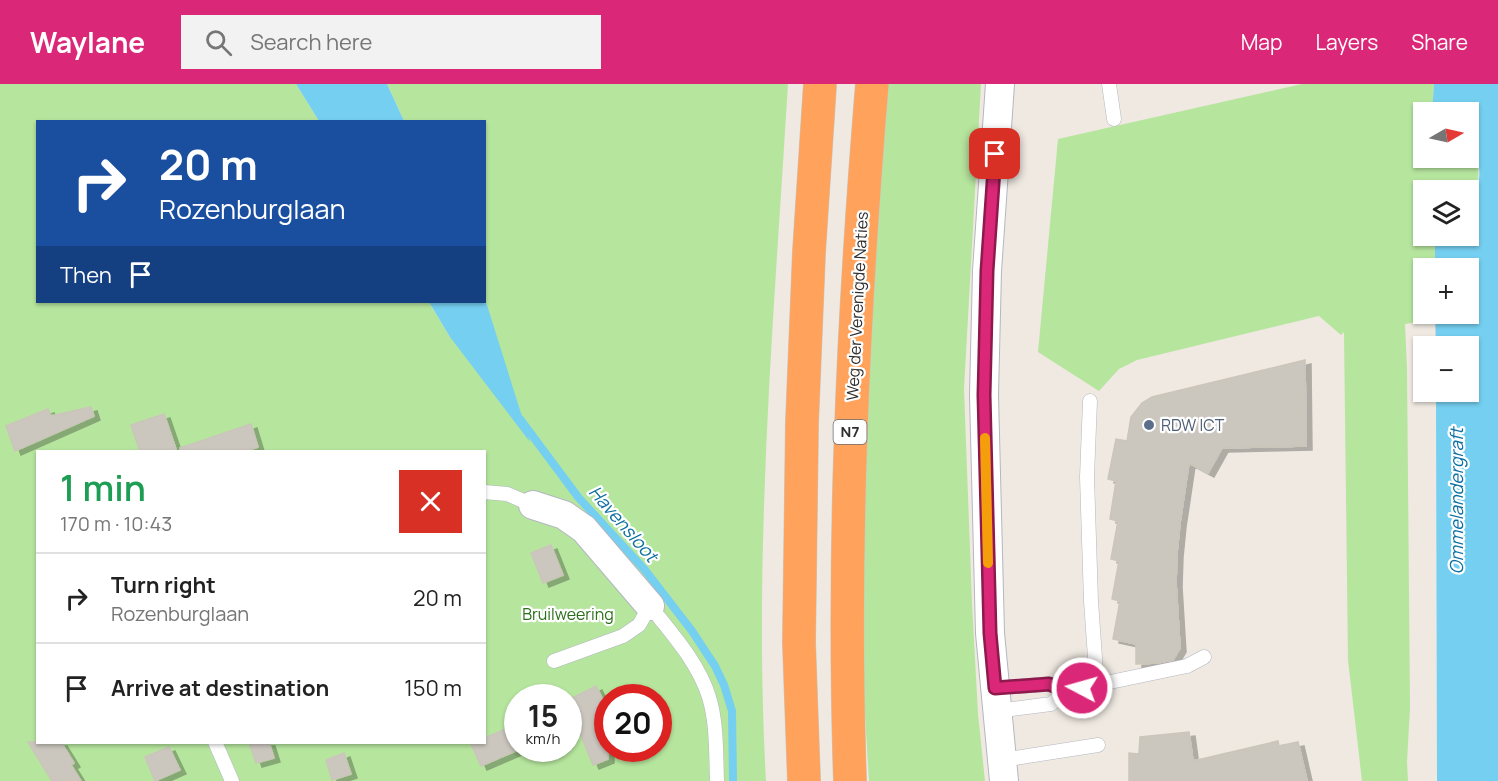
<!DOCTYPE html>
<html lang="en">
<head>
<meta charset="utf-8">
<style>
  :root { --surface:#fff; --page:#f2f2f2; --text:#222; --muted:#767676; --line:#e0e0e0; --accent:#db2777 }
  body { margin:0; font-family:Manrope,sans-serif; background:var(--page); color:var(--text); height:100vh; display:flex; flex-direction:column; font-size:22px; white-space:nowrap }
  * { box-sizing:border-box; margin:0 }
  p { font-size:20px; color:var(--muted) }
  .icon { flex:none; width:33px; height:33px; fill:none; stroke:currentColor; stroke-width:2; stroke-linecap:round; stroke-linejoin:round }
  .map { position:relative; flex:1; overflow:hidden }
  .side { position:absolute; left:36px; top:366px; width:450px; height:294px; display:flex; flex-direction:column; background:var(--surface); border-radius:0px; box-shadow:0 2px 4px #0004 }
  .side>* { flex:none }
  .hud { position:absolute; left:36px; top:36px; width:450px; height:183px; border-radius:0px; box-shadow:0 2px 4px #0004; background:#1a4fa0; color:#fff; overflow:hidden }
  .needle { width:39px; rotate:81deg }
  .controls { position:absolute; left:1413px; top:18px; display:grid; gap:12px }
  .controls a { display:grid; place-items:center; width:66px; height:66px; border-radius:0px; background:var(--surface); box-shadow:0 2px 4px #0004; font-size:30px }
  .speed { position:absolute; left:504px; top:600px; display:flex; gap:12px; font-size:30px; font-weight:700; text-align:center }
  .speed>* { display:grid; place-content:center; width:78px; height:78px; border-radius:50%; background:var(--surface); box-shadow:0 2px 4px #0004; line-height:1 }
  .speed small { font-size:15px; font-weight:400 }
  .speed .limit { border:9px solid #d22; background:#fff; color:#111 }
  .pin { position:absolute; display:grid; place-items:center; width:51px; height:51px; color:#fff; margin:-26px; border-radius:12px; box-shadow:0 3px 9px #0006 }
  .me { position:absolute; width:66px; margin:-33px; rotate:276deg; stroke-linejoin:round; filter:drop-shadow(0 0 4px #0008) }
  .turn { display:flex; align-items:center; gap:21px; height:126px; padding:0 24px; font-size:27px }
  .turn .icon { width:78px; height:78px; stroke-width:2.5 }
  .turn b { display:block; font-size:42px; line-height:51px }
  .then { display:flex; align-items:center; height:57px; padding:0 24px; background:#0003; gap:12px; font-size:22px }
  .round { display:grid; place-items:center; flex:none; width:63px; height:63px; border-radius:0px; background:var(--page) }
  .overview { display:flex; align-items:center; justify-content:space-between; height:102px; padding:0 24px }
  h1 { font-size:36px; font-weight:600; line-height:45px; color:#1e9e55 }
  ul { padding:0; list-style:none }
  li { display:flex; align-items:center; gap:18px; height:90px; padding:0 24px; border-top:2px solid var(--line) }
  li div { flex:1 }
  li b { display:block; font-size:22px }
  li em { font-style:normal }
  header { display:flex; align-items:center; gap:36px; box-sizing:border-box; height:84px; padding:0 30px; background:var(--accent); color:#fff }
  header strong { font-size:28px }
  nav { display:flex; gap:33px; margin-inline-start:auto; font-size:21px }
  .search { width:420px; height:54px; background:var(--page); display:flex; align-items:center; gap:15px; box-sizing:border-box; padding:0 21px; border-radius:0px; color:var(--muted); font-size:22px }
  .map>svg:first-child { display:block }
</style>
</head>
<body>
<header>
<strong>Waylane</strong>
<div class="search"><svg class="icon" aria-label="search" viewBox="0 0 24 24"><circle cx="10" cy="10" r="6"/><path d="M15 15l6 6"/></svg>Search here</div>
<nav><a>Map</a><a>Layers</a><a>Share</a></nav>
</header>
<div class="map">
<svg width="1498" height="697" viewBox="0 0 1498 697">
  <defs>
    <filter id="shadow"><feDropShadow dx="6" dy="4" stdDeviation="0" flood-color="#0004"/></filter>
  </defs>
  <rect width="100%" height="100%" fill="#efe9e1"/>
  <!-- green -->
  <path fill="#b6e59e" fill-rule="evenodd" d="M 0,0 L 296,0 L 319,37 L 38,38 L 38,218 L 429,218 L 450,253 L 487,221 L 485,216 L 484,38 L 404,37 L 387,0 L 788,0 C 774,232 753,465 766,697 L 0,697 ZM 38,368 L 484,368 L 484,658 L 38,658 ZM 518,614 L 568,614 L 568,664 L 518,664 ZM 608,614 L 658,614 L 658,664 L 608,664 Z
    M 885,0 L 981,0 L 964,305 L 972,519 L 978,630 L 985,697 L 869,697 L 864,615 L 864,372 Z
    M 1302,0 L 1434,0 L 1432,28 L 1424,28 L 1424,74 L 1468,74 L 1469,46 C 1476,58 1482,90 1476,103 L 1470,105 L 1424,106 L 1424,152 L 1435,152 L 1435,184 L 1424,184 L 1424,230 L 1435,230 L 1435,235 L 1405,240 L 1407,284 L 1410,624 L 1407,678 L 1408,697 L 1362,697 L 1348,576 L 1344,248 L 1341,251 L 1319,232 L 1137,276 L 1119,285 L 1099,307 L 1038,268 L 1058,55 Z"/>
  <!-- water -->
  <path fill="#75cff0" d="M 296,0 L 387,0 L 404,37 L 319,37 Z
    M 1434,0 L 1498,0 L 1498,697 L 1437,697 L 1436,308 L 1468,308 L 1468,262 L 1436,262 L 1435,230 L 1468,230 L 1468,184 L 1435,184 L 1435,152 L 1468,152 L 1468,106 L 1463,106 L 1476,103 C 1486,83 1471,62 1468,43 C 1468,38 1468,33 1468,28 L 1432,28 Z
    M 485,216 L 487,221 L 530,358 L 450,253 L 429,218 Z"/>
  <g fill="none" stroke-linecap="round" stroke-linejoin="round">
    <!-- stream -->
    <path stroke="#75cff0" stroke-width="8" d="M 520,335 L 578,413 L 645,486 L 692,547 L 715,582 L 724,601 L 732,627 L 733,697"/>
  </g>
  <!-- building -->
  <path fill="#cbc7bf" stroke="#cbc5ba" stroke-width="1.5" filter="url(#shadow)" d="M 1305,276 L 1306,362 L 1222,364 L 1208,389 L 1189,379 L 1180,439 L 1177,469 L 1176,499 L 1180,564 L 1173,576 L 1157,579 L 1136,580 L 1136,560 L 1113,555 L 1120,517 L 1112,515 L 1119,477 L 1111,475 L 1118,437 L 1110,435 L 1116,397 L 1108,395 L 1116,355 L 1127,357 L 1131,333 L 1142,319 L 1152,313 Z
    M 91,323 L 94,332 L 15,367 L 6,342 L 48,325 L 51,332 Z
    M 164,330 L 177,368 L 140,368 L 131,341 Z
    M 251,340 L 258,363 L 244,368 L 180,368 L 180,364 Z
    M 551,461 L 563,491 L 543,499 L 531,469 Z
    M 596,602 L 608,626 L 608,675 L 593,681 L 578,644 L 568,649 L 568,616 Z
    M 518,640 L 518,666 L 481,682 L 471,660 L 484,658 L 484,654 Z
    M 1189,648 L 1193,677 L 1278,657 L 1279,662 L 1298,658 L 1307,697 L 1129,697 L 1129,669 L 1139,670 L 1140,653 Z
    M 28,658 L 61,658 L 74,679 L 71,681 L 81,697 L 52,697 Z
    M 249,658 L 269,658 L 274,674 L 256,679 Z
    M 169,663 L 180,686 L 155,697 L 145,673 Z
    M 344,669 L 351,690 L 332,696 L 326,676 Z"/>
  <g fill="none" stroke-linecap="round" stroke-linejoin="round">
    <!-- lane casing -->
    <g stroke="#b4b7c1" stroke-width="15">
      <path id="lane" d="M 1109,0 L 1114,35
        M 1090,317 L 1087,393 L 1091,517 L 1097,602
        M 484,408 L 507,410 L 533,421
        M 554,577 L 623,552 L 639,541 L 650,522 C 672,550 698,578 709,613 C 717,639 716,670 717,697
        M 995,604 L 1049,600 L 1067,607
        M 997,627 L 1051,620 L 1067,607 L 1187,582 L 1204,573
        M 215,658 L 232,697
        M 1002,676 L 1098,661"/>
    </g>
    <!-- street casing -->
    <g stroke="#b4b7c1" stroke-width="30">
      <path id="street" d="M 1000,0 L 987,187 L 984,311 L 990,549 L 1004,697
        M 533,421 L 564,431 L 584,445 L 650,522"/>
    </g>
    <!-- highway casing -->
    <g stroke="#c9c9c9" stroke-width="34">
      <path id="highway" d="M 804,697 L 799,559 L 802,339 L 809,168 L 820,0
        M 850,697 C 842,464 853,232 872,0"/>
    </g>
    <!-- lane -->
    <use href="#lane" stroke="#fff" stroke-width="14"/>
    <!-- street -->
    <use href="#street" stroke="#fff" stroke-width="28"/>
    <!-- highway -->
    <use href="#highway" stroke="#ffa35c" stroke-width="33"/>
  </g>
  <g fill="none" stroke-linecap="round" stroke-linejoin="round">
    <!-- route casing -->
    <g stroke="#8e194d" stroke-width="15">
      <path id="route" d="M 995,70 L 987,187 L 984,311 L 990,549 L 995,604 L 1049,600 L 1067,607 L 1082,604"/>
    </g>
    <!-- route -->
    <use href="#route" stroke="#db2777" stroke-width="10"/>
    <!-- slow -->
    <path stroke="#f59e0b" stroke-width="10" d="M 985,354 L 988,479"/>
  </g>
  <!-- markers -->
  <circle fill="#5c6f8a" stroke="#fff" stroke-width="2" cx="1149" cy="341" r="6"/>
  <g text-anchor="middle" stroke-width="4.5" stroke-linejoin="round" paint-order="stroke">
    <!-- shield labels -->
    <rect fill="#fff" stroke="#6d6d6d" stroke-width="1.5" x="833.5" y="336" width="33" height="24" rx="4.5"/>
    <g font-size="15" font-weight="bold" fill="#2e2e2e">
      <text x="850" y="353">N7</text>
    </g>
    <!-- street labels -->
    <g font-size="16" fill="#2e2e2e" stroke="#fff">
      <text transform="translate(857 222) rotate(-87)" y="6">Weg der Verenigde Naties</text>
    </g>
    <!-- service labels -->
    <g font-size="16" fill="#4e5e75" stroke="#fff" text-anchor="start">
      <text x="1161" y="347">RDW ICT</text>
    </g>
    <!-- park labels -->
    <g font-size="16" fill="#2c6e1b" stroke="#fff">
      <text x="568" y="536">Bruilweering</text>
    </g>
    <!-- water labels -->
    <g font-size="18" font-style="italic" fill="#0d6fa3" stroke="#fff">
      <text transform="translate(1457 417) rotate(-90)" y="6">Ommelandergraft</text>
      <text transform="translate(623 440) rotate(49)" y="6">Havensloot</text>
    </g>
  </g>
</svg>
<div class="controls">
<a><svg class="needle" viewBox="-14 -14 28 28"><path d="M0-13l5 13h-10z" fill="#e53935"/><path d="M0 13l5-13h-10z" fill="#767676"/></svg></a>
<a><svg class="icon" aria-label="layers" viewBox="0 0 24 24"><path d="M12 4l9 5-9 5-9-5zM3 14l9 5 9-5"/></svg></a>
<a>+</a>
<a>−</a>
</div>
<div class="speed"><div>15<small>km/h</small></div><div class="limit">20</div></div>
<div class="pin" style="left:995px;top:70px;background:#d93025"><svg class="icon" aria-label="arrive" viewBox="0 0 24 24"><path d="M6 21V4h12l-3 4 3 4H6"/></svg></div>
<svg class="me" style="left:1082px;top:604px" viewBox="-20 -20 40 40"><circle r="17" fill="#db2777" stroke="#fff" stroke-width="3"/><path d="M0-11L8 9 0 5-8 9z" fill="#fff"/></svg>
<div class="hud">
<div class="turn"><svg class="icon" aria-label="right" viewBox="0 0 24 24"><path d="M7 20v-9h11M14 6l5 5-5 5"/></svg><div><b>20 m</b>Rozenburglaan</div></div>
<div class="then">Then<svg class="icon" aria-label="arrive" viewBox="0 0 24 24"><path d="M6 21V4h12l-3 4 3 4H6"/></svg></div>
</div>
<section class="side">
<div class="overview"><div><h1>1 min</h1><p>170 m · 10:43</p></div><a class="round" style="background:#d93025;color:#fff"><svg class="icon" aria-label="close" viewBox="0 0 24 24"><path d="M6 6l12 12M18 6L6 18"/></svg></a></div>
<ul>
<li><svg class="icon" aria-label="right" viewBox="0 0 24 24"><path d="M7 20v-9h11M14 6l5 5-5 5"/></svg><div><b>Turn right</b><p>Rozenburglaan</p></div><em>20 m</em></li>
<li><svg class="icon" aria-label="arrive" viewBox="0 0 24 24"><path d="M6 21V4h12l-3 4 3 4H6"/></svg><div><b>Arrive at destination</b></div><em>150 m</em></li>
</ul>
</section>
</div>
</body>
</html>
